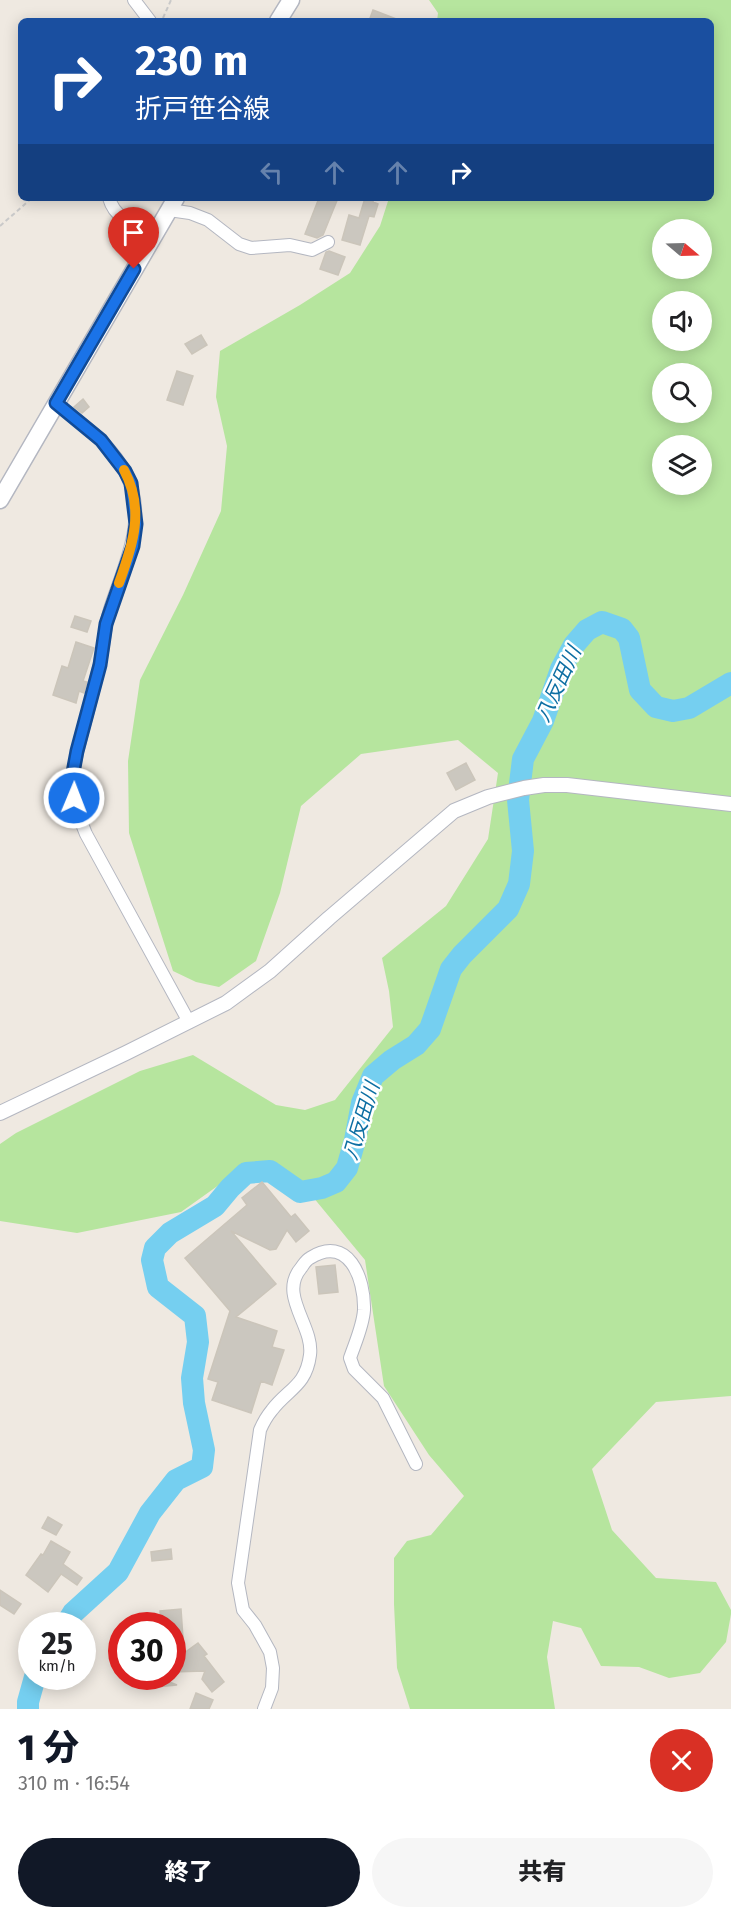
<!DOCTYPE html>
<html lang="ja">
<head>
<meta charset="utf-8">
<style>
  :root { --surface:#fff; --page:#f6f6f6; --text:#202124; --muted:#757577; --accent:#111827 }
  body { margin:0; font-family:"Fira Sans","Noto Sans JP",sans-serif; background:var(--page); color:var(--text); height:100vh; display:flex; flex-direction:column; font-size:22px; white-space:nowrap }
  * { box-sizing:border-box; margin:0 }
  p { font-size:20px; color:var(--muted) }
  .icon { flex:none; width:33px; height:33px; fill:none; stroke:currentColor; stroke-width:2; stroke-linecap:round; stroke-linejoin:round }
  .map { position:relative; height:1709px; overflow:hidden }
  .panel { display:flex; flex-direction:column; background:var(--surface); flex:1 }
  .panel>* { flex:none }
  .banner { position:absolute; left:18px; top:18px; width:696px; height:183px; border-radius:9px; box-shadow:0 3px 15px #0003; background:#1a4fa0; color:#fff; overflow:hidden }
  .needle { width:39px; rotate:109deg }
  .controls { position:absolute; left:652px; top:219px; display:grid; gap:12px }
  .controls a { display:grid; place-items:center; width:60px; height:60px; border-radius:50%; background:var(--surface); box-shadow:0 3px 15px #0003; font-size:30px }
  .speed { position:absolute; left:18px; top:1612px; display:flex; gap:12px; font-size:30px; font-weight:700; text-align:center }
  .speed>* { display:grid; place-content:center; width:78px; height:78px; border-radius:50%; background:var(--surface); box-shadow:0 3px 15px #0003; line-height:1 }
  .speed small { font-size:15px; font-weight:400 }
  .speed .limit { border:9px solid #d22; background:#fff; color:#111 }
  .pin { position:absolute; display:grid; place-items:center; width:51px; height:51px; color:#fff; margin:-62px -26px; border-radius:50% 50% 50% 0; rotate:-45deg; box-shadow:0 0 6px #0007 }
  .pin .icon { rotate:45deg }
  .me { position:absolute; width:66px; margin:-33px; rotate:1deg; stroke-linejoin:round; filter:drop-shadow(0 0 4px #0008) }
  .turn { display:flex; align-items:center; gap:21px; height:126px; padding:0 18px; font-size:27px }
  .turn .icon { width:78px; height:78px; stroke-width:2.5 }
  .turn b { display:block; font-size:42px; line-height:51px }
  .lanes { display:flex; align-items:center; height:57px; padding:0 18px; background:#0003; justify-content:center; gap:30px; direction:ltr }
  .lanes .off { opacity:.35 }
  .round { display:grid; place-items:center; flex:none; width:63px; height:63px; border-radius:32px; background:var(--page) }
  .head { display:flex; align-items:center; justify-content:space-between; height:102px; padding:0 18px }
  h1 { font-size:36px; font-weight:800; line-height:45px; color:var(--accent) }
  .cta { display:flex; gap:12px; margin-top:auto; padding:12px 18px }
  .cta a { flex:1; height:69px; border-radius:36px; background:var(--accent); color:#fff; font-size:24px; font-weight:800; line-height:69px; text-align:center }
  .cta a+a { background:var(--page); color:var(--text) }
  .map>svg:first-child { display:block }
</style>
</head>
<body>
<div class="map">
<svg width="731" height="1709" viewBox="0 0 731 1709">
  <rect width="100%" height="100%" fill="#efe9e1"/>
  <!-- green -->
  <path fill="#b6e59e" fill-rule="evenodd" d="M 429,0 L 731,0 L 731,1396 L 656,1402 L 592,1469 L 612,1530 L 656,1578 L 716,1582 L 731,1610 L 731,1614 L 726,1642 L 700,1673 L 669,1678 L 639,1667 L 601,1666 L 581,1628 L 553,1621 L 547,1657 L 555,1709 L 410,1709 L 397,1668 L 394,1604 L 394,1558 L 407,1541 L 431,1535 L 464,1496 L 429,1455 L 384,1386 L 365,1260 L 308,1191 L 247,1165 L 181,1212 L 77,1233 L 0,1221 L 0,1144 L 16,1133 L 140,1071 L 193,1055 L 276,1105 L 305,1110 L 335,1100 L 393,1027 L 389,991 L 382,958 L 446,906 L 488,839 L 498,773 L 458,740 L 361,754 L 301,806 L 280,893 L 256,961 L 219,987 L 196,982 L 173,971 L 129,833 L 128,761 L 140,680 L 183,595 L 221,511 L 227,446 L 216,397 L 220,351 L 300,305 L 350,273 L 380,226 L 389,198 L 711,198 L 711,21 L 437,21 L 438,13 ZM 663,230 L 702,230 L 702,268 L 663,268 ZM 663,302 L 702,302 L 702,340 L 663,340 ZM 663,374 L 702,374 L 702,412 L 663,412 ZM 663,446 L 702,446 L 702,484 L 663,484 Z"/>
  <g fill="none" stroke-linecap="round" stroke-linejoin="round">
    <!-- river -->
    <path stroke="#75cff0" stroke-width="22" d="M 65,1626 L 73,1613 L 118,1572 L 150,1513 L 176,1480 L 202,1467 L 204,1450 L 194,1403 L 192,1378 L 198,1342 L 195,1316 L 158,1287 L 152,1260 L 155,1248 L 170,1233 L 215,1206 L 230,1188 L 246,1173 L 270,1171 L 300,1192 L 322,1188 L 336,1182 L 347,1168 L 355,1140 L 362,1103 L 373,1076 L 392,1060 L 416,1045 L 430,1029 L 451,969 L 462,955 L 508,909 L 519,884 L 523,851 L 518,800 L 523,759 L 543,721 L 561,669 L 574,645 L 587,630 L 602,622 L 622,629 L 629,638 L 640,690 L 656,707 L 673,711 L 689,708 L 731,683
      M 28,1709 L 28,1702 L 35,1677"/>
  </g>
  <!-- building -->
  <path fill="#cbc7bf" stroke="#cbc5ba" stroke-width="1.5" d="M 373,10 L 399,20 L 399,21 L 369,21 Z
    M 319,198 L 338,198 L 323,235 L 317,238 L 305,234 Z
    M 365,198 L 374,198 L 373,202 L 378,204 L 374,217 L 369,216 L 360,245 L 342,240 L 349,215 L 359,218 Z
    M 329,251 L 345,257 L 338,275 L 320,269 L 326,252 Z
    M 201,335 L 207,345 L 192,354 L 185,344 Z
    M 177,371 L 193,376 L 183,405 L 167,400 Z
    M 83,399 L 89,407 L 82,413 L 74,407 Z
    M 75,616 L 91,621 L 87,632 L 71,627 Z
    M 76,642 L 94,648 L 83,681 L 87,682 L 84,693 L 79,691 L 76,703 L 53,695 L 62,666 L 68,668 Z
    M 466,763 L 475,780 L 456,790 L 447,773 Z
    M 262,1182 L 291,1217 L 295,1214 L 309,1231 L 296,1242 L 287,1230 L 276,1249 L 270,1250 L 231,1231 L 276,1284 L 236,1317 L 277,1331 L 272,1347 L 284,1350 L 272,1385 L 261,1381 L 251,1413 L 212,1400 L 218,1382 L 208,1379 L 230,1311 L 185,1258 L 247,1205 L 242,1198 Z
    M 335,1265 L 338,1292 L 319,1294 L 316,1267 Z
    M 48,1517 L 62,1525 L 56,1535 L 42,1528 Z
    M 51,1541 L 70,1552 L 63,1564 L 82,1578 L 77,1585 L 61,1574 L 48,1592 L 26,1575 L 41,1554 L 43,1555 Z
    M 171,1549 L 172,1559 L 152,1561 L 151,1552 Z
    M 0,1590 L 21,1604 L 14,1614 L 0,1605 Z
    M 181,1609 L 184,1653 L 198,1643 L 207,1654 L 204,1656 L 224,1682 L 212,1692 L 202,1679 L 205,1671 L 172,1672 L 172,1626 L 161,1626 L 160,1611 Z
    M 32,1624 L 32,1656 L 20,1651 Z
    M 144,1677 L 157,1677 L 177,1685 L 145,1688 Z
    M 196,1693 L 213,1700 L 209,1709 L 190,1709 Z"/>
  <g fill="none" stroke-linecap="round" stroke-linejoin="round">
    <!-- minor casing -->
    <g stroke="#b4b7c1" stroke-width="14">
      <path id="minor" d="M 134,0 L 150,21
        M 109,198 C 116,222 136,223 157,231
        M 169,210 L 190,213 L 208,220 L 239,244 L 251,248 L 290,245 L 312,250 L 328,242
        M 56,403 C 81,424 111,443 126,474 C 149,520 124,565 110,609 C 104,628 104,648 99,667 C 94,689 88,711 82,733 C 78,750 72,769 72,786 C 73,803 80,819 86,834 L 189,1022
        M 264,1709 L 272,1688 L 273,1668 L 270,1652 L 255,1625 L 243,1610 L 238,1583 L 260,1430 C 263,1423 267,1416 272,1410 C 288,1389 306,1386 310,1355 C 314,1326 278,1295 301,1268 C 304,1264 306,1260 310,1258 C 348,1234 365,1278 364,1310 C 363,1326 355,1343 350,1358 L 354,1369 L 383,1398 L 416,1464"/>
    </g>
    <!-- tertiary casing -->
    <g stroke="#b4b7c1" stroke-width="16">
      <path id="tertiary" d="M 0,1113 L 126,1053 L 226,1003 L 270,971 L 329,918 L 454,811 L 488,797 L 524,788 L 544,785 L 567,785 L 731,804"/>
    </g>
    <!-- secondary casing -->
    <g stroke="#b4b7c1" stroke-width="19">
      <path id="secondary" d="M 278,21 L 291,0
        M 0,500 L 176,198"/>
    </g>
    <!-- path -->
    <path stroke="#c9c9c9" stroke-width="2" stroke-dasharray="4.5 3" stroke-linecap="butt" d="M 163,18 L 171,0
      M 0,226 L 32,198"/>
    <!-- minor -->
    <use href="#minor" stroke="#fff" stroke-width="12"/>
    <!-- tertiary -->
    <use href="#tertiary" stroke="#fff" stroke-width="14"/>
    <!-- secondary -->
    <use href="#secondary" stroke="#fff" stroke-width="16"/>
  </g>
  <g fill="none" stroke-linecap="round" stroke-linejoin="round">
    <!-- route casing -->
    <g stroke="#114b97" stroke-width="15">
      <path id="route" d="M 74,798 L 72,778 L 77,751 L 100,665 L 106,624 L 133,546 L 136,524 L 131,483 L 125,471 L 101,440 L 56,403 L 134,269"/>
    </g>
    <!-- route -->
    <use href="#route" stroke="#1a73e8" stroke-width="10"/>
    <!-- slow -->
    <path stroke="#f59e0b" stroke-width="10" d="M 119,583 C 133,545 145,509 124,470"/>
  </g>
  <g text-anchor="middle" stroke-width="5" stroke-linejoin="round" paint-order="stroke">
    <!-- water labels -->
    <g font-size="20" font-style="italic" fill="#0d6fa3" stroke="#fff">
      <text transform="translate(558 684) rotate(-65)" y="7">八反田川</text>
      <text transform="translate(361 1121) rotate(-73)" y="7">八反田川</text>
    </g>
  </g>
</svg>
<div class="controls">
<a><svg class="needle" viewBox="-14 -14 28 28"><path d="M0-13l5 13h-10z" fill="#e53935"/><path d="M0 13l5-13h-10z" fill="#757577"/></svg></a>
<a><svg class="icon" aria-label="sound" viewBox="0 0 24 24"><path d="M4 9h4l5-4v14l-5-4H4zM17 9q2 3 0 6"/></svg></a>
<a><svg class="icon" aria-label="search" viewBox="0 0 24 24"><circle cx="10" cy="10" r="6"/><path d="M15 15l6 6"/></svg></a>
<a><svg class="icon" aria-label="layers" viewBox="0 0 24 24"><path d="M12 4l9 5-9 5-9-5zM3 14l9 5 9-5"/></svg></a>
</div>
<div class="speed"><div>25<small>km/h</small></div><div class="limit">30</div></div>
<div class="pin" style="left:134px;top:269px;background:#d93025"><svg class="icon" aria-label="arrive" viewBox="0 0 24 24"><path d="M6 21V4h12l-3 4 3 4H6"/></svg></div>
<svg class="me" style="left:74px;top:798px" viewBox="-20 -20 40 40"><circle r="17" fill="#1a73e8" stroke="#fff" stroke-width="3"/><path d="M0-11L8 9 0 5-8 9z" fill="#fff"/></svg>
<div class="banner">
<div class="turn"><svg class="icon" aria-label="right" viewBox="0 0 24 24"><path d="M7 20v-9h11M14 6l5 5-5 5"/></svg><div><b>230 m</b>折戸笹谷線</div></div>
<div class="lanes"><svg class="icon off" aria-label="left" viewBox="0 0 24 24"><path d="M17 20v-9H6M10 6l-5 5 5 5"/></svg><svg class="icon off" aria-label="ahead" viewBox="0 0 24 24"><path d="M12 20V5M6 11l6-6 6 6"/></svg><svg class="icon off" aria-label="ahead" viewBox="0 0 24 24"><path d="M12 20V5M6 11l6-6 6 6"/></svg><svg class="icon" aria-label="right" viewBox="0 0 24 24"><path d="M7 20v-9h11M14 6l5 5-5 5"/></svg></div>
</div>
</div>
<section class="panel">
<div class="head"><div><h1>1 分</h1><p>310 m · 16:54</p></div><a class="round" style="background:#d93025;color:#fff"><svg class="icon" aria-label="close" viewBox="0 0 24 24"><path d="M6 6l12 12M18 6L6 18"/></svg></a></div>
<div class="cta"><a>終了</a><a>共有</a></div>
</section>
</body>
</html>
